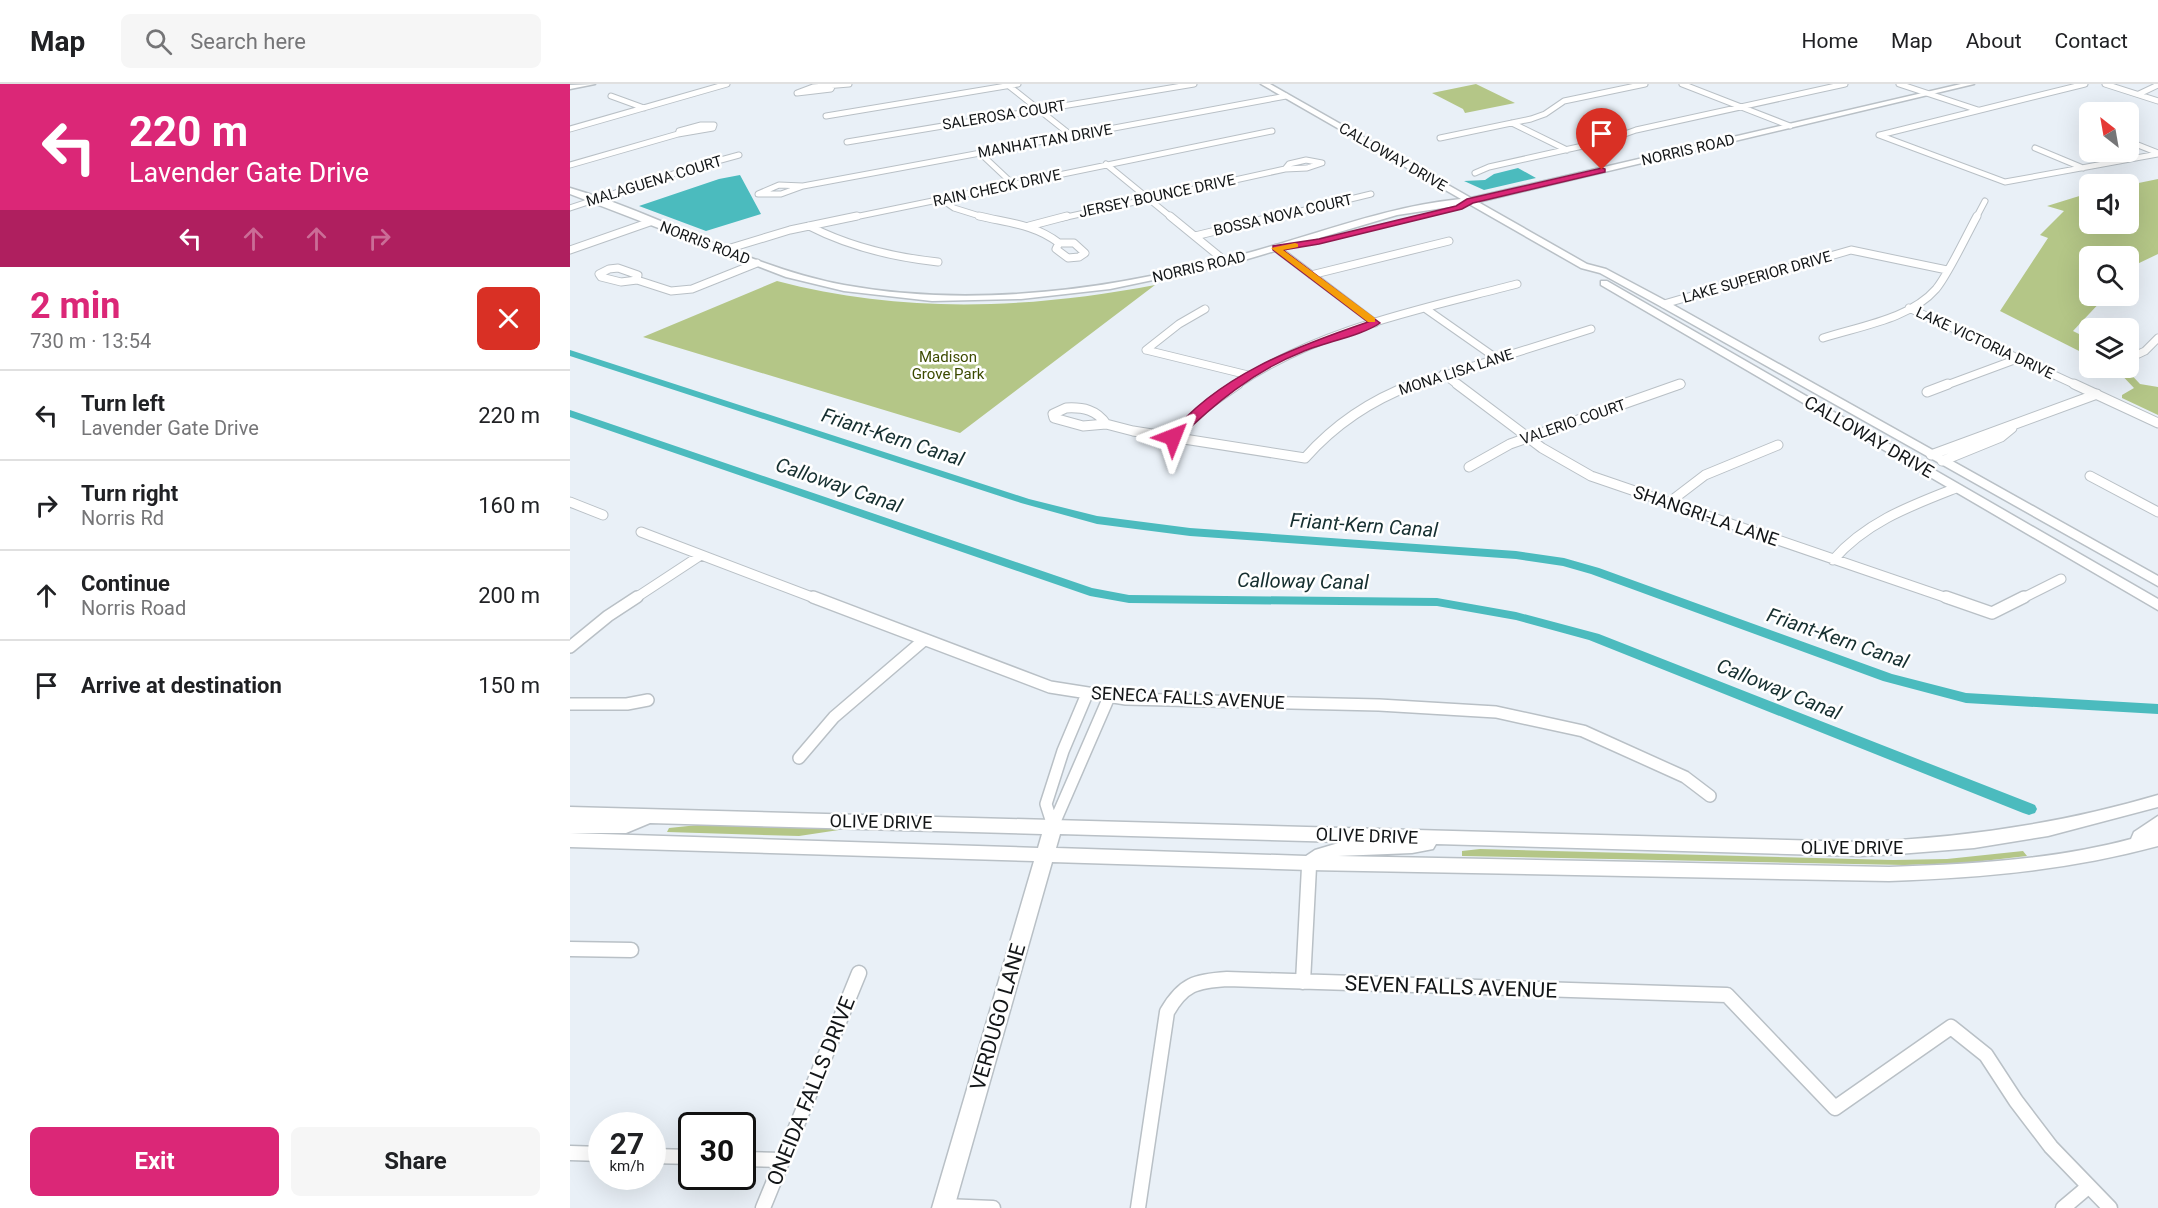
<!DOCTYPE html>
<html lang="en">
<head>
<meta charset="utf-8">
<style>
  :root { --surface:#fff; --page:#f6f6f6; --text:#202124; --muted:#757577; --line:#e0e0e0; --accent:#db2777 }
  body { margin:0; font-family:Roboto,sans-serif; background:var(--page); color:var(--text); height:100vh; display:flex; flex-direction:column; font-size:22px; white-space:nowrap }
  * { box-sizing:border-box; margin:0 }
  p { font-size:20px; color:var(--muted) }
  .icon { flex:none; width:33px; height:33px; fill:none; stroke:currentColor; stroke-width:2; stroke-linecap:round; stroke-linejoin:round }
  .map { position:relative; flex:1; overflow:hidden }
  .details { display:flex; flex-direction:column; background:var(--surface); width:570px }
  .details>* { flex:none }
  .banner { background:#db2777; color:#fff; overflow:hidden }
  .needle { width:39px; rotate:329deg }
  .controls { position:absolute; left:1509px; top:18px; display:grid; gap:12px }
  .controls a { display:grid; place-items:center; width:60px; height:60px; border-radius:9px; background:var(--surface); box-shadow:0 6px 24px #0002; font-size:30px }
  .speed { position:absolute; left:18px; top:1028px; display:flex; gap:12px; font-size:30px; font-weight:700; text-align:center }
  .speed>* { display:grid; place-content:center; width:78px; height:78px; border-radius:50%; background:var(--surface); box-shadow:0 6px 24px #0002; line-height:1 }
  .speed small { font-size:15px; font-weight:400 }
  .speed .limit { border:3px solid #111; border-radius:9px; background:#fff; color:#111 }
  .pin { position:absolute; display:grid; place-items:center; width:51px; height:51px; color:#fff; margin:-62px -26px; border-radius:50% 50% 50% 0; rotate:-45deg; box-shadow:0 0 6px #0007 }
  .pin .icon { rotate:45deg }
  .me { position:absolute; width:66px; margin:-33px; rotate:45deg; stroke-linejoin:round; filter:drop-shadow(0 0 4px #0008) }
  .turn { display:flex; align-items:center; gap:21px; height:126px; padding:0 30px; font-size:27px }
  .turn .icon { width:78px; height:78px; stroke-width:2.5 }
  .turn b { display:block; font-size:42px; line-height:51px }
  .lanes { display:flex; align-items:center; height:57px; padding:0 30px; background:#0003; justify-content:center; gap:30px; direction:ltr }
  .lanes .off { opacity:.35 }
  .round { display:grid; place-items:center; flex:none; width:63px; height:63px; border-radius:9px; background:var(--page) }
  .head { display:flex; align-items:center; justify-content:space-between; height:102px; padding:0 30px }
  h1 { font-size:36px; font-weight:700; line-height:45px; color:var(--accent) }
  .primary-button { display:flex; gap:12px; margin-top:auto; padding:12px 30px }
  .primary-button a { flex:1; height:69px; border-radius:9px; background:var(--accent); color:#fff; font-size:24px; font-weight:700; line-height:69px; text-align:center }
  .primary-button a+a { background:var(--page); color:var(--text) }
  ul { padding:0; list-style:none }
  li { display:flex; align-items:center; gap:18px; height:90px; padding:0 30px; border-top:2px solid var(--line) }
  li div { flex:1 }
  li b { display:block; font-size:22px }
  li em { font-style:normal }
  header { display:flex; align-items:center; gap:36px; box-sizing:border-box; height:84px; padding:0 30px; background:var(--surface); border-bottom:2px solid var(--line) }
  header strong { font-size:28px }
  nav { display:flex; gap:33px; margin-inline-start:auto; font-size:21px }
  .search { width:420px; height:54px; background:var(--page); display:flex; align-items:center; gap:15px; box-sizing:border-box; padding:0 21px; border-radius:9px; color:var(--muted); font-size:22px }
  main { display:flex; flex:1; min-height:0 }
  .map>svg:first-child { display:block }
</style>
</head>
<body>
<header>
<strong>Map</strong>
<div class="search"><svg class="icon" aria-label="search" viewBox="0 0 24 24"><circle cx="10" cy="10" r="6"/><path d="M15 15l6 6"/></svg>Search here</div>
<nav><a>Home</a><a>Map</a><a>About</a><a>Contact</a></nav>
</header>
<main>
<section class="details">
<div class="banner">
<div class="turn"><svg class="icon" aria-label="left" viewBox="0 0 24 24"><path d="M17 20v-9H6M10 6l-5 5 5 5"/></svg><div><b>220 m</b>Lavender Gate Drive</div></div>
<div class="lanes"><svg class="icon" aria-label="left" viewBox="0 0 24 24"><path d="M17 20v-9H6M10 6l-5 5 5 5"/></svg><svg class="icon off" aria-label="ahead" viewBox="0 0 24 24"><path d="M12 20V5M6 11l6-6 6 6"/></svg><svg class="icon off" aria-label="ahead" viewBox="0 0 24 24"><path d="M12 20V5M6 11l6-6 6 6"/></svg><svg class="icon off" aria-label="right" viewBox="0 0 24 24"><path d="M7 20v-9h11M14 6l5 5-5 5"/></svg></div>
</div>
<div class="head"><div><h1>2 min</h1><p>730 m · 13:54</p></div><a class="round" style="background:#d93025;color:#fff"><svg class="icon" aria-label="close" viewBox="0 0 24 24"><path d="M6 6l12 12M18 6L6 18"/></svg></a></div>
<ul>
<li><svg class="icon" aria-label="left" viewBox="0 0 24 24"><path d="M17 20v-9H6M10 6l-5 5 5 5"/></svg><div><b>Turn left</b><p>Lavender Gate Drive</p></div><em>220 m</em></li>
<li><svg class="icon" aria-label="right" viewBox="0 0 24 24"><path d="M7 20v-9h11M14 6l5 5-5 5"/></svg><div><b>Turn right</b><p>Norris Rd</p></div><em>160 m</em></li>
<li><svg class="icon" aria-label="ahead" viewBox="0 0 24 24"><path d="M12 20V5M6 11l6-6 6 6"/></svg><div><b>Continue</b><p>Norris Road</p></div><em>200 m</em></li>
<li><svg class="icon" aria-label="arrive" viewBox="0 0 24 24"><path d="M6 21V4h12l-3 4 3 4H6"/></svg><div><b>Arrive at destination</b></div><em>150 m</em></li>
</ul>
<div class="primary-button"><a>Exit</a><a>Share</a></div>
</section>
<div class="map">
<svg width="1588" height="1124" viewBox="0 0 1588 1124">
  <rect width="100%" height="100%" fill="#e9f0f7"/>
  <!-- green -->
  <path fill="#b4c687" d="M 906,0 L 945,19 L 895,29 L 893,25 L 862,9 Z
    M 1588,95 L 1588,170 L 1565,181 L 1559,188 L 1558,172 L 1520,172 L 1520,212 L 1536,212 L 1503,247 L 1519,255 L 1519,272 L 1430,227 L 1478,154 L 1470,151 L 1494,127 L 1477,122 L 1519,109 L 1520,140 L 1558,140 L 1559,101 Z
    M 207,197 C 331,230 460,225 585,201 L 390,349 L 73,253 Z
    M 1545,284 L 1555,284 L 1570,300 L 1588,303 L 1588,331 L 1552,314 L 1552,311 L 1564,304 Z
    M 128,741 L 272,743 L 269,746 L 229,752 L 97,748 L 99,744 Z
    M 910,765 L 1323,776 L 1377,775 L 1453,767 L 1457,772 L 1395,779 L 1335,781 L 892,772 L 892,767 Z"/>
  <!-- water -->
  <path fill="#4bbbbe" d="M 948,84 L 966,94 L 914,106 L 894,97 L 915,96 L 924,90 Z
    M 170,91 L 191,130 L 136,147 L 69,122 L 149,95 Z"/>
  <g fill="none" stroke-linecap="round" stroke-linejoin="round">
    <!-- canal -->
    <path fill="#4bbbbe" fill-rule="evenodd" d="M 0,266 L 459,415 L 527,432 L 620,444 L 946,467 L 994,474 L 1029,484 L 1322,590 L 1396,609 L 1588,620 L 1588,630 L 1396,619 L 1313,597 L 1021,490 L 993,482 L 946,475 L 620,452 L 527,440 L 451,419 L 0,272 Z
      M 0,326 L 522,504 L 559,511 L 867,514 L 946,528 L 1029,550 L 1465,721 L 1467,725 L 1465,729 L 1459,731 L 1453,729 L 1019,556 L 946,536 L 867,522 L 559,519 L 520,512 L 0,333 Z"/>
    <!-- street-far4 casing -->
    <g stroke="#b9c0c6" stroke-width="7">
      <path id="street-far4" d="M 1112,0 L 1220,42
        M 1329,0 L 1408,26
        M 1535,0 L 1588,17
        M 439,2 L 502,52
        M 262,3 L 261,5 L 227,9 L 243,3 L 279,0
        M 1569,10 L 1588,1
        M 41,12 L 74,24
        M 256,32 L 448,0
        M 942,39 L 997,66
        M 144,41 L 143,44 L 108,50 L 109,47 L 131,41 Z
        M 0,45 L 157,0
        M 1309,51 L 1435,98 L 1588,70
        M 1310,51 L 1515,0
        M 870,54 L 961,35 L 975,30 L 994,17 L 1075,0
        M 1558,57 L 1588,69
        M 277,58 L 624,0
        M 1465,64 L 1513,84
        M 410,69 L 444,101
        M 736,76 L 752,79 L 737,84 L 715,85 L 719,80 Z
        M 536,80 L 602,134
        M 0,81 L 108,50
        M 905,89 L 919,83 L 1035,57 L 1066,46 L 1275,0
        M 209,101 L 233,102 L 211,110 L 188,110 Z
        M 233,102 L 716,12
        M 371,115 L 384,124 L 416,134
        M 0,124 L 118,85 L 169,71
        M 280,134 L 702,47
        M 492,134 L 715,85
        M 702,134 L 801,110
        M 1406,134 L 1415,117"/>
    </g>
    <!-- street-far3 casing -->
    <g stroke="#b9c0c6" stroke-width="9">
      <path id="street-far3" d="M 409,132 C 438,139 464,140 489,159
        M 600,132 L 655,177
        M 239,142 C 280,163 322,173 368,178
        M 459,142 L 497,132
        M 625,152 L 708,132
        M 489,159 L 504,159 L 515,169 L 509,173 L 498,174 L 486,165 Z
        M 706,164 L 805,239
        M 0,166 L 80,138
        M 154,166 L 220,146 L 287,132
        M 48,184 L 68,191 L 67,196 L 51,198 L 31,193 L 29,190 L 39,185 Z
        M 741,191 L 879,157
        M 67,196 L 101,207 L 122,205 L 187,179
        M 1094,220 L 1281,166 L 1377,186
        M 1339,224 L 1508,302
        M 856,225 L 926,274
        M 1253,254 C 1290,242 1340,235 1366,205 C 1379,189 1396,152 1407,132
        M 576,266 L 678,291
        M 576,266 L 609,240 L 635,225
        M 1562,273 L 1575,267 L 1588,254
        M 873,290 L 889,302
        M 665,302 C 748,245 852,225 947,200
        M 840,302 L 1021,245
        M 1106,302 L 1111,300
        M 1374,302 L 1447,275"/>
    </g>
    <!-- street-far2 casing -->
    <g stroke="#b9c0c6" stroke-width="11">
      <path id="street-far2" d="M 887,300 L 972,364 L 1021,392 L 1380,515
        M 1504,300 L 1588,339
        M 1357,308 L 1378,300
        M 496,324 C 513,323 527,326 536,340 L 513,342 L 484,334 L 483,330 Z
        M 536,340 L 563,347 L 735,374 C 765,340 801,316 844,300
        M 603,353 L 639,320 L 668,300
        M 1361,371 L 1527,310
        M 1372,377 L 1431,353 L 1442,344
        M 899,383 L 940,360 L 1110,300
        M 1520,392 L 1588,428
        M 0,418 L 33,431
        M 1097,420 L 1135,391 L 1208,361
        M 71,448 L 247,515
        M 1263,476 C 1296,438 1340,422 1386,404
        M 64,515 L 131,471
        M 1451,515 L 1491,495"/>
    </g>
    <!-- street-far1 casing -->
    <g stroke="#b9c0c6" stroke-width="14">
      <path id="street-far1" d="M 243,513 L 480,603 L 556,615 L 809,621 L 926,628 L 1013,647 L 1115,693 L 1140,712
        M 1376,513 L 1422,529 L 1454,513
        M 0,563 L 38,532 L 67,513
        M 0,620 L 57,620 L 78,616
        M 229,674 L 264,633 L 354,556
        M 483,742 L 539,613
        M 483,742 L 476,720 L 493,667 L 517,610
        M 739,784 L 739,779"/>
    </g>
    <!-- street casing -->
    <g stroke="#b9c0c6" stroke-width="17">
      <path id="street" d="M 0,865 L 61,866
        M 733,898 L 739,783
        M 0,1069 L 32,1070
        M 82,1072 L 122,1073
        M 172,1075 L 213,1076
        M 374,1122 L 423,1124
        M 193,1124 L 289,889
        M 568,1124 L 597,928 C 613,900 626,897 657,895 L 1157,911 L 1265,1024 L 1381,943 L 1416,971 L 1446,1017 L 1481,1063 L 1540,1124
        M 1493,1124 L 1518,1103"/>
    </g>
    <!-- secondary casing -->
    <g stroke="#b9c0c6" stroke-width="3">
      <path id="secondary" d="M 25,0 L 0,5 L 0,1 Z
        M 691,0 L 700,0 L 901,114 L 1391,0 L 1404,0 L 908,118 L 1017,180 L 1036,185 L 1098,218 L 1588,492 L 1588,502 L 1090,222 L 1030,189 L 1011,184 L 899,120 L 827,131 L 664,179 L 540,205 L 451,215 L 362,217 L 274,207 L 216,193 L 0,110 L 0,104 C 93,131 178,183 274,201 C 410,226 553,204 685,167 C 753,148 820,122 891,115 Z
        M 1031,197 L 1037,197 L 1588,515 L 1588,526 L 1031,201 Z
        M 1588,711 L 1588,723 L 1478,752 L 1404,764 L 1328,770 L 1290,772 L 866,760 L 863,765 L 842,769 L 768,772 L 1319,783 C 1400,780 1483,776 1561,755 L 1564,748 L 1588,732 L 1588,762 C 1500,786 1410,794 1319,797 L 739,786 L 482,778 L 384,1124 L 362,1124 L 464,777 L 0,763 L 0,749 L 468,764 L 472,750 L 80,739 L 56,749 L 0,749 L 0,723 L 1290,758 C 1392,754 1490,740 1588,711 ZM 490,750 L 772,758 L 745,766 L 736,772 L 486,764 Z"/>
    </g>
    <!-- street-far4 -->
    <use href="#street-far4" stroke="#fff" stroke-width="5"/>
    <!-- street-far3 -->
    <use href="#street-far3" stroke="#fff" stroke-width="7"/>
    <!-- street-far2 -->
    <use href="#street-far2" stroke="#fff" stroke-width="9"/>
    <!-- street-far1 -->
    <use href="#street-far1" stroke="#fff" stroke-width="11"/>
    <!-- street -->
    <use href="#street" stroke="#fff" stroke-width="14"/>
    <!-- secondary -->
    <use href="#secondary" fill="#fff" fill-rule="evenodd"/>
  </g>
  <!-- route -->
  <path fill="#db2777" stroke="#8e194d" stroke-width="1.5" d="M 1032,84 L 1035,85 L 1035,88 L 903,119 L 892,125 L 749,160 L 713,166 L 810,239 C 794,251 752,259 732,268 C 684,287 644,320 607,356 L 599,356 L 598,353 C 648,291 725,263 798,238 L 703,166 L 703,162 L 749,155 L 886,122 L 897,115 Z"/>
  <!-- slow -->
  <path fill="#f59e0b" d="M 725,159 L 728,160 L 728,163 L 713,166 L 805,234 L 805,238 L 798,238 L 701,164 Z"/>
  <g text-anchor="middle" stroke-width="5" stroke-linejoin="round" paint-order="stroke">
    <!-- far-street labels -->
    <g font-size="15" fill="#131618" stroke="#fff">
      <text transform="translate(434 31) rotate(-9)" y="5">SALEROSA COURT</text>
      <text transform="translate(475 57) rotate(-10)" y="5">MANHATTAN DRIVE</text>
      <text transform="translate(1118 66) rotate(-13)" y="5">NORRIS ROAD</text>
      <text transform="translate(823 73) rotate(30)" y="5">CALLOWAY DRIVE</text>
      <text transform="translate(84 97) rotate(-17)" y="5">MALAGUENA COURT</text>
      <text transform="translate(427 104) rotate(-12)" y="5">RAIN CHECK DRIVE</text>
      <text transform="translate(587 112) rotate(-12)" y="5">JERSEY BOUNCE DRIVE</text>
      <text transform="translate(713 131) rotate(-13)" y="5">BOSSA NOVA COURT</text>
      <text transform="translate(135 159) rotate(21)" y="5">NORRIS ROAD</text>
      <text transform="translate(629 183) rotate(-13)" y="5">NORRIS ROAD</text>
      <text transform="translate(1187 193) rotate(-16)" y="5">LAKE SUPERIOR DRIVE</text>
      <text transform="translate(1415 259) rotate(25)" y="5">LAKE VICTORIA DRIVE</text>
      <text transform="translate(886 288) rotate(-18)" y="5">MONA LISA LANE</text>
      <text transform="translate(1003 338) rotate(-19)" y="5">VALERIO COURT</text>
    </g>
    <!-- far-park labels -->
    <g font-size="15" fill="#3c4a00" stroke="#fff">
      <text x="378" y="278">Madison<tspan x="378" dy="17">Grove Park</tspan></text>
    </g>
    <!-- street labels -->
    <g font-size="18" fill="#131618" stroke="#fff">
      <text transform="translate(1299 353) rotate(30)" y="6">CALLOWAY DRIVE</text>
      <text transform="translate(1136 432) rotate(19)" y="6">SHANGRI-LA LANE</text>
      <text transform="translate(618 614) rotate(3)" y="6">SENECA FALLS AVENUE</text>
      <text transform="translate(311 738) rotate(1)" y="6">OLIVE DRIVE</text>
      <text transform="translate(797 752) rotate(2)" y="6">OLIVE DRIVE</text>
      <text x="1282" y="770">OLIVE DRIVE</text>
    </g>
    <!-- water labels -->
    <g font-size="20" font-style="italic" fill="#162f30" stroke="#fff">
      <text transform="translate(323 353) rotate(18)" y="7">Friant-Kern Canal</text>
      <text transform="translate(269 401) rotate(19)" y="7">Calloway Canal</text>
      <text transform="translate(794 441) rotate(4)" y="7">Friant-Kern Canal</text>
      <text transform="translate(733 497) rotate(1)" y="7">Calloway Canal</text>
      <text transform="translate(1268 554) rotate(19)" y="7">Friant-Kern Canal</text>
      <text transform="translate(1209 605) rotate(22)" y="7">Calloway Canal</text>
    </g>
    <!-- near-street labels -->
    <g font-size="21" fill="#131618" stroke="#fff">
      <text transform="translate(881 903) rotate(2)" y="7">SEVEN FALLS AVENUE</text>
      <text transform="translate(428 933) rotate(-74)" y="7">VERDUGO LANE</text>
      <text transform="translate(241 1007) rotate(-68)" y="7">ONEIDA FALLS DRIVE</text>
    </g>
  </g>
</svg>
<div class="controls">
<a><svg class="needle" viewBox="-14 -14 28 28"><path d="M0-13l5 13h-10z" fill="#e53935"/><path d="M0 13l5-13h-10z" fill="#757577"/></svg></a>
<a><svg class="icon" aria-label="sound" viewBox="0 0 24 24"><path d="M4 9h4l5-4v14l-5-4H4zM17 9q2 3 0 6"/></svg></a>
<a><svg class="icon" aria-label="search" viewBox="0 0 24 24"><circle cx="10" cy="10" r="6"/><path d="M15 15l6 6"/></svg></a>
<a><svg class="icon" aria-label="layers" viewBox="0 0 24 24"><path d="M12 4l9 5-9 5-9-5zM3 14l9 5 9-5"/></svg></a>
</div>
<div class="speed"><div>27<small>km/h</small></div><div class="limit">30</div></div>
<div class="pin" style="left:1032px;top:86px;background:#d93025"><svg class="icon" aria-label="arrive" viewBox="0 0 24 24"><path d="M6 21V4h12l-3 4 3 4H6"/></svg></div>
<svg class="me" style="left:603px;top:353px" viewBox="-20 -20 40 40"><path d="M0-17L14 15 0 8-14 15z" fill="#db2777" stroke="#fff" stroke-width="4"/></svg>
</div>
</main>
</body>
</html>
